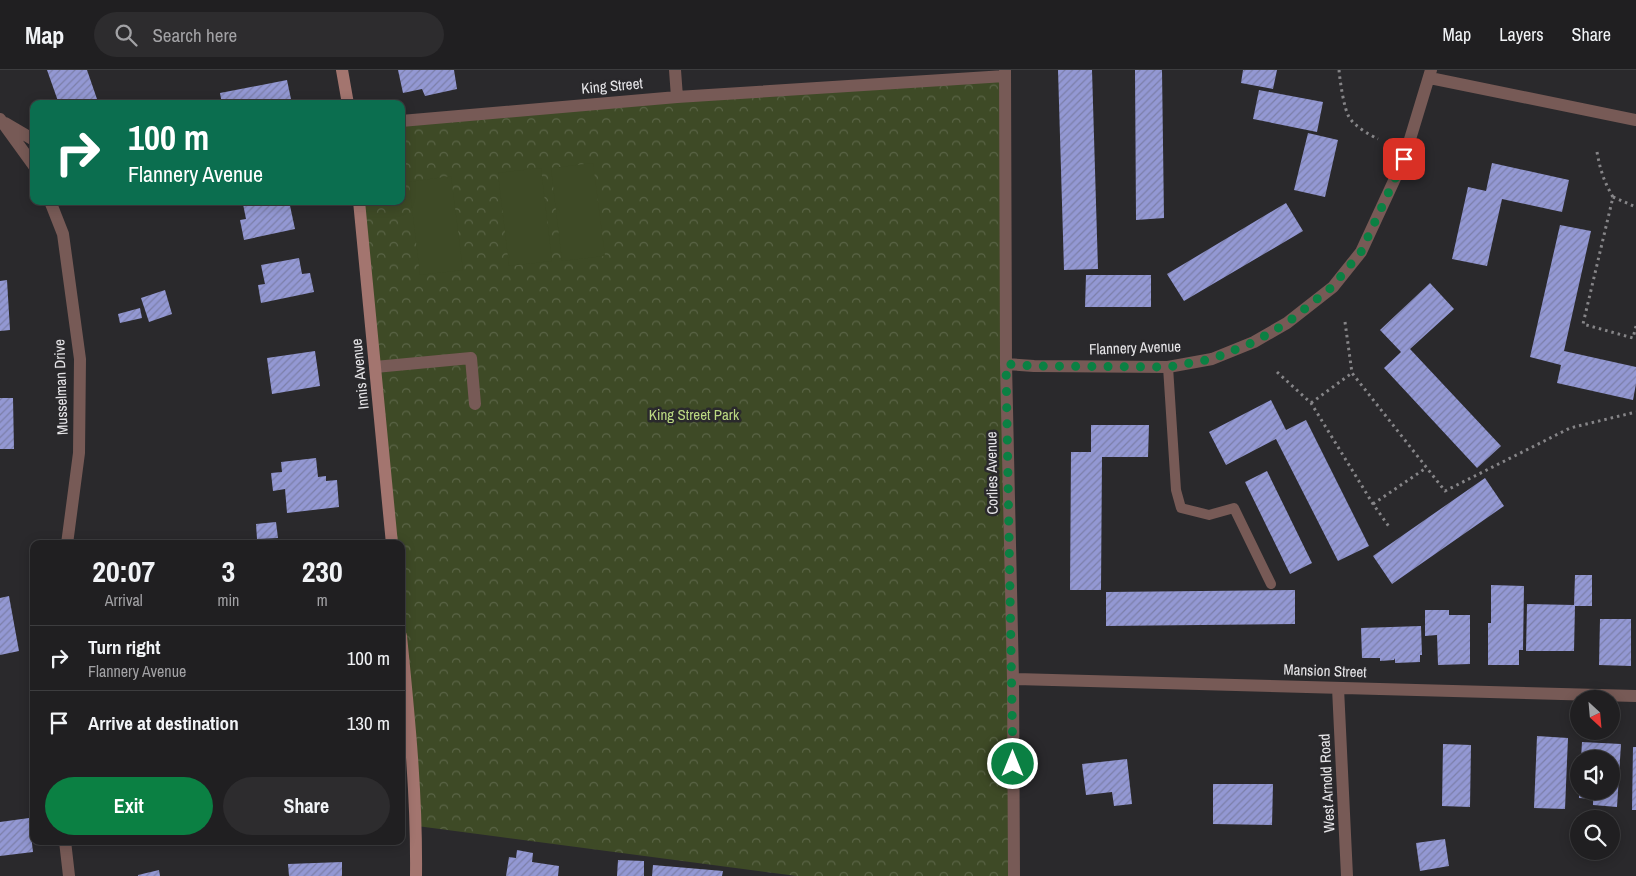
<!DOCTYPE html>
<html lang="en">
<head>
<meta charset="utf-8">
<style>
  :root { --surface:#201f21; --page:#2d2c2e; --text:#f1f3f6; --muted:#a2a2a5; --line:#3d3d3f; --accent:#0b8043 }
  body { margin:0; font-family:"Archivo Narrow",sans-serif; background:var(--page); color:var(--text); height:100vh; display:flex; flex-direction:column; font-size:19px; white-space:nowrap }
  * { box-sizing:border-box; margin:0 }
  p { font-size:16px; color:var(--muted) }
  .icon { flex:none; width:28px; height:28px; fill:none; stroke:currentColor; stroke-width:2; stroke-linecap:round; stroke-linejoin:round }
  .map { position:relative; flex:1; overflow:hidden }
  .sheet { position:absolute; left:30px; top:470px; width:375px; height:305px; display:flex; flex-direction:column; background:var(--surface); border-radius:10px; box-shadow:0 2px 12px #0003,0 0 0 1px var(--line) }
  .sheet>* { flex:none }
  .top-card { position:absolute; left:30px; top:30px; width:375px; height:105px; border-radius:10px; box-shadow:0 2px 12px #0003,0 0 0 1px var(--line); background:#0b6e4f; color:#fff; overflow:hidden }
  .needle { width:32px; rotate:154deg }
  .controls { position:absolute; left:1570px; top:620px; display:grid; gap:10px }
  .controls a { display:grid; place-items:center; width:50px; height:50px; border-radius:50%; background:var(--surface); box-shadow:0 2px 12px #0003,0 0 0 1px var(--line); font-size:25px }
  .pin { position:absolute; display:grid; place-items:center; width:42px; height:42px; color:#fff; margin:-21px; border-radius:10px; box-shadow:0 2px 8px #0006 }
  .me { position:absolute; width:55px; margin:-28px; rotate:0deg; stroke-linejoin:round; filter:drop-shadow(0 0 4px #0008) }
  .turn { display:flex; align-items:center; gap:18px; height:105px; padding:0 15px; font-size:22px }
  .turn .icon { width:65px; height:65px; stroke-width:2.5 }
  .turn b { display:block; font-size:35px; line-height:42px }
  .eta { display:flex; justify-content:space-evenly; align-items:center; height:85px; text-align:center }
  .eta b { font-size:30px; font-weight:800; line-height:35px }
  .button { display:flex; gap:10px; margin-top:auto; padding:10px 15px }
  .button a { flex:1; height:58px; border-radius:30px; background:var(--accent); color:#fff; font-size:20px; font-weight:800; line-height:58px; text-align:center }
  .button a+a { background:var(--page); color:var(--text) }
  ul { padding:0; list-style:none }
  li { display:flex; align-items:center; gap:15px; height:65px; padding:0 15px; border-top:1px solid var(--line) }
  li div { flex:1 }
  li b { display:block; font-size:19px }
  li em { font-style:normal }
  header { display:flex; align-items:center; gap:30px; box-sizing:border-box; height:70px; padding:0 25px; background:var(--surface); border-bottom:1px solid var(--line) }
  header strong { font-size:24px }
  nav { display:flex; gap:28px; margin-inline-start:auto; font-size:18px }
  .search { width:350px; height:45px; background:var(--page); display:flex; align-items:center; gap:12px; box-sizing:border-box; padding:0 18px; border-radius:28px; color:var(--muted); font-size:19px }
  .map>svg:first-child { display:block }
</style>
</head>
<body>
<header>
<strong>Map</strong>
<div class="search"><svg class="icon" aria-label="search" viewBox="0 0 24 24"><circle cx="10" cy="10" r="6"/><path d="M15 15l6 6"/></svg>Search here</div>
<nav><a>Map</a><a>Layers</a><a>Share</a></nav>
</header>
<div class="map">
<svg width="1636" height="806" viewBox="0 0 1636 806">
  <defs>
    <pattern id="park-crowns" width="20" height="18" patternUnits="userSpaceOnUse" patternTransform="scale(1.25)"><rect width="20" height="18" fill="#3e4a26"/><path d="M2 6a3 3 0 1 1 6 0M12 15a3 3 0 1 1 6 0" fill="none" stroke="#5a6446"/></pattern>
    <pattern id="building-hatch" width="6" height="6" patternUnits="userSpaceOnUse" patternTransform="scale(1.25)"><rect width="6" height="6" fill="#9398d3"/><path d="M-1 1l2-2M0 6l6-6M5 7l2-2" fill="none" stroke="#7c7fa9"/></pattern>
  </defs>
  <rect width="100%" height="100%" fill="#2a292c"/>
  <!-- park -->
  <path fill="url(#park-crowns)" d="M 1005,6 L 1014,806 L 797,806 L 417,756 L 401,566 L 401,474 L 392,474 L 359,131 L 401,131 L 401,51 Z"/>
  <!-- garden -->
  <path fill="#3e4a26" d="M 593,93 L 605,186 L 562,191 L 551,98 Z
    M 541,98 L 552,191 L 509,196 L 498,103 Z
    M 451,106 L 463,200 L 420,205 L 409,112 Z"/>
  <!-- building -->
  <path fill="url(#building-hatch)" d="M 47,0 L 87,0 L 97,29 L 83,34 L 59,34 Z
    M 398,0 L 454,0 L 457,19 L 425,26 L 422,19 L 403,23 Z
    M 1058,0 L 1092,0 L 1098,199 L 1064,200 Z
    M 1135,0 L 1162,0 L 1164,148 L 1136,150 Z
    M 1243,0 L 1277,0 L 1273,19 L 1241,13 Z
    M 287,10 L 292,34 L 222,34 L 220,23 Z
    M 1259,20 L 1323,32 L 1317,62 L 1253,49 Z
    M 1308,63 L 1338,70 L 1325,127 L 1294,120 Z
    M 1492,93 L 1569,110 L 1562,142 L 1502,129 L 1487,196 L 1452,189 L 1468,117 L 1486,121 Z
    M 256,131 L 289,131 L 295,159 L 244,170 L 240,150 L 246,149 L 243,134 Z
    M 1286,133 L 1303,161 L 1184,231 L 1167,204 Z
    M 1560,155 L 1591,161 L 1564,281 L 1636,297 L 1636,314 L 1633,330 L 1557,313 L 1561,295 L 1530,287 Z
    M 299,188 L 302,204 L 310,203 L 314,222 L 261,233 L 258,215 L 265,214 L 261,195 Z
    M 1086,205 L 1151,205 L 1151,237 L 1085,237 Z
    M 7,210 L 10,260 L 0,261 L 0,211 Z
    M 1430,213 L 1454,239 L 1410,279 L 1501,376 L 1477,398 L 1384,298 L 1401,282 L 1380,260 Z
    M 165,220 L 172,244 L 149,252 L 141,228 Z
    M 140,238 L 142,248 L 120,253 L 118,244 Z
    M 315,281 L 320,316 L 272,324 L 267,288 Z
    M 0,328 L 13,328 L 14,379 L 0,379 Z
    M 1271,330 L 1286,360 L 1306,350 L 1369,476 L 1338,491 L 1276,369 L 1226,395 L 1209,362 Z
    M 1091,355 L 1149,355 L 1148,387 L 1102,387 L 1101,520 L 1070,520 L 1071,382 L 1091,382 Z
    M 316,388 L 318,407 L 326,406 L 326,411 L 337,410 L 339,437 L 287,443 L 285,419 L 273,421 L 271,403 L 282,402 L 281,392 Z
    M 1267,401 L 1312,493 L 1290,504 L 1245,412 Z
    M 1485,408 L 1504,436 L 1392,514 L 1373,486 Z
    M 276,452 L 278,468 L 257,469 L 256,454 Z
    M 1575,505 L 1592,505 L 1592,536 L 1575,536 L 1574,581 L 1526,581 L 1527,534 L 1574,535 Z
    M 1491,515 L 1524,516 L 1523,580 L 1519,580 L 1519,595 L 1488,595 L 1488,553 L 1491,553 Z
    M 1295,520 L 1295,554 L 1106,556 L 1106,522 Z
    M 9,526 L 19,581 L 0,585 L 0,528 Z
    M 1425,540 L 1449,540 L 1449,545 L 1470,545 L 1470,594 L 1438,595 L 1437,565 L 1425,566 Z
    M 1600,549 L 1631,549 L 1631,596 L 1599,595 Z
    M 1421,556 L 1422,585 L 1420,585 L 1420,592 L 1395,593 L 1395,588 L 1394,590 L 1380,591 L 1380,588 L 1362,588 L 1361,558 Z
    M 1537,666 L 1568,668 L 1565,739 L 1534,738 Z
    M 1582,672 L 1621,674 L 1617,737 L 1593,735 L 1593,729 L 1579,728 L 1579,721 L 1611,721 L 1611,689 L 1581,689 Z
    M 1443,674 L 1471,675 L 1470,737 L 1442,736 Z
    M 1633,677 L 1636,677 L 1636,740 L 1632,740 Z
    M 1127,689 L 1132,734 L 1114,736 L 1112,722 L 1086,725 L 1082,694 Z
    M 1213,714 L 1273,714 L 1272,755 L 1213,754 Z
    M 29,748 L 33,782 L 0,786 L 0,752 Z
    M 1445,769 L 1449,796 L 1420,801 L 1416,773 Z
    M 517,780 L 533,783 L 532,792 L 559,796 L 558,806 L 506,806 L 509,787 L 516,788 Z
    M 618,790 L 644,791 L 644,806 L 617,806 Z
    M 342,792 L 342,806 L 289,806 L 288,794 Z
    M 653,795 L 723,801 L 722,806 L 652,806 Z
    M 159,800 L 160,806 L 138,806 L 138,805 Z"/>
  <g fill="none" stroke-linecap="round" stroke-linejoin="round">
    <!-- path -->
    <path stroke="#868588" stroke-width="3" stroke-dasharray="2.5 4" stroke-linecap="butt" d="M 1339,0 C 1340,11 1344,39 1349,47 C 1354,56 1370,65 1378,69
      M 1597,82 C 1600,99 1604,112 1613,127 L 1583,254 L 1633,268 L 1636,256
      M 1613,127 L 1636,137
      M 1345,252 L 1352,303 L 1445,421 L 1570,358 L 1636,342
      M 1277,302 L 1311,333 L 1373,434 L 1390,458
      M 1311,333 L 1352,303
      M 1373,434 L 1426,398"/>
    <!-- lane -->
    <path stroke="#775a56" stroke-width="10" d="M 1168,297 L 1176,420 L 1181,438 L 1209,445 L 1234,438 L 1271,514"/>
    <!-- street -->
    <path stroke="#775a56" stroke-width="12" d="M 675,0 L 677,27
      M 1005,0 L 1006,294 L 1013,609 L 1014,806
      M 1430,8 L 1636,50
      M 0,49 L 34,96
      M 401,51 L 677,27 L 1005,6
      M 5,53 L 34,70
      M 50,131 L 63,164 L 80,289 L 79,383 L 67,474
      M 1006,294 L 1034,296 L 1168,297 L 1212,289 L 1254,272 L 1287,253 L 1333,217 L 1361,182 L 1404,89 L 1431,0
      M 375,297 L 471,288 L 475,334
      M 1013,609 L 1636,626
      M 1338,618 L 1347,806
      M 65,771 L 69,806"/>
    <!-- secondary -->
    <path stroke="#a3756f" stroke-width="12" d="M 342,0 L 348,34
      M 359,131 L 392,474
      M 401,566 C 409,646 417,725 416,806"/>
  </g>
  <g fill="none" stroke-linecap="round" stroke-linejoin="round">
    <!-- route -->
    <path stroke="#0b8043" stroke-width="9" stroke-dasharray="0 16.2" d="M 1013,694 L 1006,294 L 1034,296 L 1168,297 L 1212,289 L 1254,272 L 1287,253 L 1332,217 L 1361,182 L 1404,89"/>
  </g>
  <g text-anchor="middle" stroke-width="5" stroke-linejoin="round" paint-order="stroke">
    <!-- street labels -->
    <g font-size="15" fill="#e6e5e8" stroke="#2a292c">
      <text transform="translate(612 16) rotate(-5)" y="5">King Street</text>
      <text transform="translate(1135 278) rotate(-2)" y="5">Flannery Avenue</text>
      <text transform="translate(360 304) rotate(-96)" y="5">Innis Avenue</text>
      <text transform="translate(61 317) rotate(-92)" y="5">Musselman Drive</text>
      <text transform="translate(992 403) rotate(-91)" y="5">Corlies Avenue</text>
      <text transform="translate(1325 601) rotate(2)" y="5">Mansion Street</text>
      <text transform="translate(1327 713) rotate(-93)" y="5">West Arnold Road</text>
    </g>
    <!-- park labels -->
    <g font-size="15" fill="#bbd982" stroke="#2a292c">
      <text x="694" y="350">King Street Park</text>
    </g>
  </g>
</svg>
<div class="controls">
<a><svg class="needle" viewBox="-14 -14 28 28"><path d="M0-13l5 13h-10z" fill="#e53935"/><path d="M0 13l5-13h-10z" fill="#a2a2a5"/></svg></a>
<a><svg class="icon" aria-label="sound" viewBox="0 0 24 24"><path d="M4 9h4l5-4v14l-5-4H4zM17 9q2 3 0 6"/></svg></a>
<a><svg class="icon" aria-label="search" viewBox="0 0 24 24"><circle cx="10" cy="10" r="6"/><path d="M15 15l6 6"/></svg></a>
</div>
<div class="pin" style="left:1404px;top:89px;background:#d93025"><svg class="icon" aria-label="arrive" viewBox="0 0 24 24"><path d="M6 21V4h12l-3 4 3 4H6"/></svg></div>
<svg class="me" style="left:1013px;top:694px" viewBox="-20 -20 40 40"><circle r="17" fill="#0b8043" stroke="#fff" stroke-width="3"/><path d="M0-11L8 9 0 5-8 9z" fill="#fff"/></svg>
<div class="top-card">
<div class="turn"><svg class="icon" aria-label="right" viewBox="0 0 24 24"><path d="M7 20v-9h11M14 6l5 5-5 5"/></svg><div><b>100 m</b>Flannery Avenue</div></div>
</div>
<section class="sheet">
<div class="eta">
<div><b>20:07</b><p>Arrival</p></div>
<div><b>3</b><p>min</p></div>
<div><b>230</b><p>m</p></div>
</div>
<ul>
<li><svg class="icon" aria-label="right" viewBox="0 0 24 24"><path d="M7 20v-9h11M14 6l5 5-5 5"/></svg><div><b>Turn right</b><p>Flannery Avenue</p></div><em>100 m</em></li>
<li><svg class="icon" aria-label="arrive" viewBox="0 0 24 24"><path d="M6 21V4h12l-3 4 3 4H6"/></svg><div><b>Arrive at destination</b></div><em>130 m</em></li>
</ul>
<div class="button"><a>Exit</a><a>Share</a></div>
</section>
</div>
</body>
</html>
